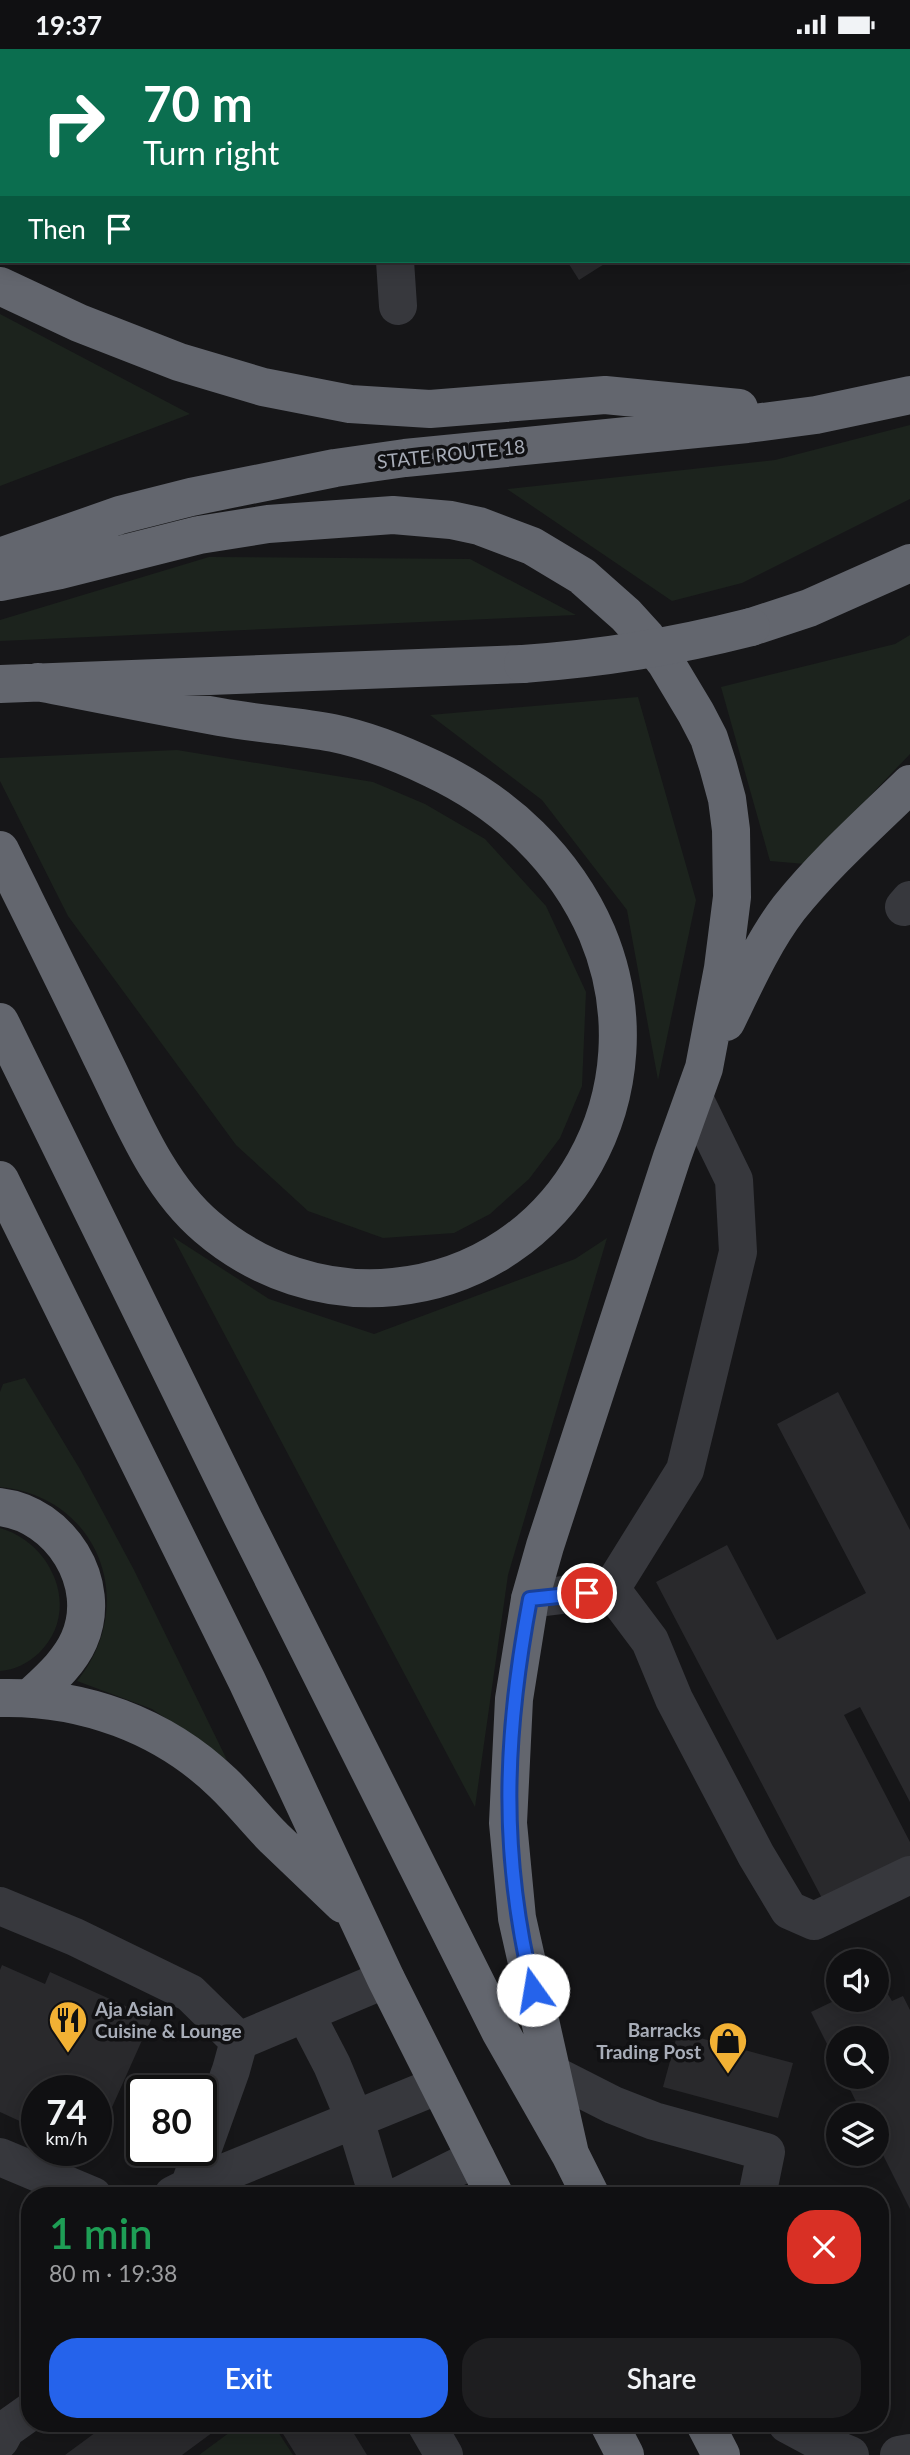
<!DOCTYPE html>
<html lang="en">
<head>
<meta charset="utf-8">
<style>
  :root { --surface:#101012; --page:#1e1e20; --text:#f1f3f6; --muted:#9c9d9f; --line:#303032; --accent:#2563eb }
  body { margin:0; font-family:Lato,sans-serif; background:var(--page); color:var(--text); height:100vh; display:flex; flex-direction:column; font-size:26px; white-space:nowrap }
  * { box-sizing:border-box; margin:0 }
  p { font-size:23px; color:var(--muted) }
  .icon { flex:none; width:38px; height:38px; fill:none; stroke:currentColor; stroke-width:2; stroke-linecap:round; stroke-linejoin:round }
  .map { position:relative; flex:1; overflow:hidden }
  .sheet { position:absolute; left:21px; top:2138px; width:868px; height:245px; display:flex; flex-direction:column; background:var(--surface); border-radius:28px; box-shadow:0 4px 18px #0003,0 0 0 2px var(--line) }
  .sheet>* { flex:none }
  .hud { position:absolute; left:0px; top:0px; width:910px; height:214px; box-shadow:0 4px 18px #0003,0 0 0 2px var(--line); background:#0b6e4f; color:#fff; overflow:hidden }
  .tools { position:absolute; left:826px; top:1900px; display:grid; gap:14px }
  .tools a { display:grid; place-items:center; width:63px; height:63px; border-radius:50%; background:var(--surface); box-shadow:0 4px 18px #0003,0 0 0 2px var(--line); font-size:35px }
  .speed { position:absolute; left:21px; top:2026px; display:flex; gap:14px; font-size:35px; font-weight:700; text-align:center }
  .speed>* { display:grid; place-content:center; width:91px; height:91px; border-radius:50%; background:var(--surface); box-shadow:0 4px 18px #0003,0 0 0 2px var(--line); line-height:1 }
  .speed small { font-size:18px; font-weight:400 }
  .speed .limit { border:4px solid #111; border-radius:10px; background:#fff; color:#111 }
  .pin { position:absolute; display:grid; place-items:center; width:60px; height:60px; color:#fff; margin:-30px; border:4px solid #fff; border-radius:50%; box-shadow:0 2px 7px #0007 }
  .me { position:absolute; width:77px; margin:-38px; rotate:347deg; stroke-linejoin:round; filter:drop-shadow(0 0 5px #0008) }
  .turn { display:flex; align-items:center; gap:24px; height:147px; padding:0 28px; font-size:32px }
  .turn .icon { width:91px; height:91px; stroke-width:2.5 }
  .turn b { display:block; font-size:49px; line-height:60px }
  .then { display:flex; align-items:center; height:66px; padding:0 28px; background:#0003; gap:14px; font-size:26px }
  .round { display:grid; place-items:center; flex:none; width:74px; height:74px; border-radius:28px; background:var(--page) }
  .overview { display:flex; align-items:center; justify-content:space-between; height:119px; padding:0 28px }
  h1 { font-size:42px; font-weight:600; line-height:52px; color:#1e9e55 }
  .primary-button { display:flex; gap:14px; margin-top:auto; padding:14px 28px }
  .primary-button a { flex:1; height:80px; border-radius:28px; background:var(--accent); color:#fff; font-size:28px; font-weight:600; line-height:80px; text-align:center }
  .primary-button a+a { background:var(--page); color:var(--text) }
  .status { display:flex; justify-content:space-between; align-items:center; height:49px; padding:0 35px; background:var(--surface); direction:ltr }
  .status svg { height:19px; fill:currentColor }
  .map>svg:first-child { display:block }
</style>
</head>
<body>
<div class="status"><b>19:37</b><svg viewBox="0 0 49 12"><path d="M0 12V9h3v3zM5 12V6h3v6zM10 12V3h3v9zM15 12V0h3v12zM26 1h20v11H26zM47 4h2v5h-2z"/></svg></div>
<div class="map">
<svg width="910" height="2406" viewBox="0 0 910 2406">
  <rect width="100%" height="100%" fill="#161618"/>
  <!-- green -->
  <path fill="#1c231d" d="M 0,265 L 190,365 L 0,437 Z
    M 910,376 L 910,450 L 742,534 L 672,552 L 507,440 L 775,411 Z
    M 209,508 L 470,510 L 576,566 L 0,592 L 0,571 Z
    M 910,586 L 910,705 L 805,815 L 770,812 L 721,638 L 895,595 Z
    M 638,648 L 696,851 L 658,1031 L 627,861 L 542,751 L 430,666 Z
    M 177,701 L 373,733 L 425,755 L 485,790 L 546,857 L 586,943 L 582,1037 L 560,1089 L 529,1130 L 490,1165 L 454,1184 L 383,1189 L 308,1162 L 236,1096 L 68,867 L 0,732 L 0,709 Z
    M 173,1188 L 269,1250 L 374,1285 L 575,1210 L 607,1189 L 508,1526 L 475,1758 Z
    M 25,1329 L 81,1422 L 134,1521 L 227,1711 L 152,1660 L 77,1632 C 139,1556 100,1448 0,1438 L 0,1343 L 3,1335 Z
    M 0,1479 C 53,1494 82,1562 39,1604 C 28,1614 15,1621 0,1622 Z
    M 241,2375 L 273,2375 L 293,2406 L 199,2406 Z"/>
  <!-- building -->
  <path fill="#29292c" d="M 567,212 L 609,212 L 579,231 Z
    M 838,1343 L 910,1481 L 910,1753 L 860,1658 L 844,1666 L 910,1793 L 910,1807 L 824,1853 L 656,1533 L 727,1496 L 777,1591 L 866,1544 L 777,1375 Z
    M 2,1916 L 45,1935 L 50,1923 L 152,1969 L 96,2094 L 96,2042 L 37,2042 L 37,2080 L 0,2063 L 0,1921 Z
    M 886,1942 L 892,1952 L 903,1947 L 910,1961 L 910,2160 L 877,2094 L 877,2067 L 863,2067 L 844,2028 L 877,2028 L 877,1990 L 838,1990 L 838,2017 L 811,1963 L 838,1950 L 851,1951 L 857,1963 L 866,1958 L 864,1953 L 877,1951 L 877,1947 Z
    M 678,1983 L 793,2014 L 778,2069 L 663,2038 Z
    M 107,2375 L 224,2375 L 182,2406 L 65,2406 Z
    M 277,2375 L 348,2375 L 367,2406 L 296,2406 Z"/>
  <g fill="none" stroke-linecap="round" stroke-linejoin="round">
    <!-- minor -->
    <path stroke="#37383d" stroke-width="38" d="M 283,0 L 284,2
      M 395,212 L 398,257
      M 904,858 L 910,851
      M 611,1540 L 685,1421 L 738,1203 L 734,1131 L 694,1049
      M 530,1550 L 611,1540 L 650,1592 L 674,1650 L 756,1806 L 789,1861 L 814,1872 L 910,1826
      M 0,1857 L 75,1888 L 190,1944 L 239,1992
      M 305,1964 L 332,2016 L 355,2071 L 378,2147
      M 239,1992 L 386,1930
      M 552,2025 L 613,2056 L 654,2072 L 766,2103 L 757,2147
      M 0,2108 L 93,2147
      M 189,2138 L 439,2036
      M 173,2146 L 189,2138 L 231,2021 L 239,1992
      M 399,2147 L 476,2109
      M 426,2375 L 444,2406
      M 787,2375 L 828,2397 L 850,2406
      M 0,2391 L 6,2380 L 30,2363
      M 899,2406 L 910,2404"/>
    <!-- highway -->
    <path stroke="#63666e" stroke-width="38" d="M 0,237 L 79,274 L 179,313 L 263,338 L 350,355 L 430,360 L 605,346 L 739,359
      M 0,508 L 120,466 L 191,448 L 335,419 L 405,409 L 747,375 L 816,366 L 910,346
      M 0,533 L 60,521 L 199,486 L 268,475 L 393,466 L 451,471 L 479,477 L 532,497 L 582,527 L 626,566 L 646,588 L 666,614 L 696,664 L 709,689 L 718,717 L 727,750 L 731,781 L 732,848 L 723,919 L 704,1019 L 672,1108 L 545,1497 L 530,1550 L 514,1650 L 508,1774 L 517,1869 L 570,2105
      M 751,578 L 809,559 L 910,514
      M 0,635 L 523,615
      M 0,801 C 34,870 68,938 101,1007 C 130,1065 156,1135 207,1178 C 258,1222 326,1245 394,1238 C 566,1221 663,1041 597,884 C 565,810 505,754 433,720 C 402,705 367,691 333,684 C 296,677 258,675 220,668 C 159,657 99,645 38,633
      M 0,973 L 244,1471 L 500,1982 L 570,2105 L 591,2147
      M 726,973 C 745,934 763,893 789,859 C 825,814 869,775 910,735
      M 0,1131 L 247,1632 L 386,1930 L 495,2147
      M 0,1458 C 60,1465 104,1534 79,1591 C 69,1614 49,1631 31,1648
      M 0,1649 C 82,1647 163,1676 223,1734 C 241,1751 256,1771 274,1789 C 297,1811 320,1833 343,1855
      M 609,2375 L 625,2406
      M 705,2375 L 721,2406"/>
    <!-- highway-bridge -->
    <path stroke="#63666e" stroke-width="38" d="M 523,615 C 604,609 672,598 751,578"/>
  </g>
  <g fill="none" stroke-linecap="round" stroke-linejoin="round">
    <!-- route casing -->
    <g stroke="#184099" stroke-width="18">
      <path id="route" d="M 533,1941 C 500,1805 504,1688 530,1550 L 587,1544"/>
    </g>
    <!-- route -->
    <use href="#route" stroke="#2563eb" stroke-width="12"/>
  </g>
  <!-- icons -->
  <defs>
    <g id="restaurant-pin" transform="scale(2.0125)"><path d="M0 17L-7.5 6A9.5 9.5 0 1 1 7.5 6Z" fill="#f2b134" stroke="#111113"/><path d="M-5-6h1v4h1v-4h1v4h1v-4h1v5L-1.5 .5V6h-2V.5L-5-1ZM5-6V6H3V1.5H1.5Q1.5-4 5-6Z" fill="#111"/></g>
    <g id="shop-pin" transform="scale(2.0125)"><path d="M0 17L-7.5 6A9.5 9.5 0 1 1 7.5 6Z" fill="#f2b134" stroke="#111113"/><path d="M-5-2.5h2.3a2.7 3.5 0 0 1 5.4 0H5L5.5 6h-11ZM-1.5-2.5h3a1.5 2.3 0 0 0-3 0Z" fill="#111"/></g>
  </defs>
  <g fill-rule="evenodd">
    <use href="#restaurant-pin" x="68" y="1971"/>
    <use href="#shop-pin" x="728" y="1992"/>
  </g>
  <g text-anchor="middle" stroke-width="7" stroke-linejoin="round" paint-order="stroke">
    <!-- street labels -->
    <g font-size="19" fill="#a8adb8" stroke="#111113">
      <text transform="translate(451 405) rotate(-6)" y="7">STATE ROUTE 18</text>
    </g>
    <!-- poi labels -->
    <g font-size="19" font-weight="bold" fill="#a8adb8" stroke="#111113" text-anchor="start">
      <text x="95" y="1967">Aja Asian<tspan x="95" dy="22">Cuisine &amp; Lounge</tspan></text>
      <text x="701" y="1988" text-anchor="end">Barracks<tspan x="701" dy="22">Trading Post</tspan></text>
    </g>
  </g>
</svg>
<div class="tools">
<a><svg class="icon" aria-label="sound" viewBox="0 0 24 24"><path d="M4 9h4l5-4v14l-5-4H4zM17 9q2 3 0 6"/></svg></a>
<a><svg class="icon" aria-label="search" viewBox="0 0 24 24"><circle cx="10" cy="10" r="6"/><path d="M15 15l6 6"/></svg></a>
<a><svg class="icon" aria-label="layers" viewBox="0 0 24 24"><path d="M12 4l9 5-9 5-9-5zM3 14l9 5 9-5"/></svg></a>
</div>
<div class="speed"><div>74<small>km/h</small></div><div class="limit">80</div></div>
<div class="pin" style="left:587px;top:1544px;background:#d93025"><svg class="icon" aria-label="arrive" viewBox="0 0 24 24"><path d="M6 21V4h12l-3 4 3 4H6"/></svg></div>
<svg class="me" style="left:533px;top:1941px" viewBox="-20 -20 40 40"><circle r="19" fill="#fff"/><path d="M0-13L10 11 0 6-10 11z" fill="#2563eb"/></svg>
<div class="hud">
<div class="turn"><svg class="icon" aria-label="right" viewBox="0 0 24 24"><path d="M7 20v-9h11M14 6l5 5-5 5"/></svg><div><b>70 m</b>Turn right</div></div>
<div class="then">Then<svg class="icon" aria-label="arrive" viewBox="0 0 24 24"><path d="M6 21V4h12l-3 4 3 4H6"/></svg></div>
</div>
<section class="sheet">
<div class="overview"><div><h1>1 min</h1><p>80 m · 19:38</p></div><a class="round" style="background:#d93025;color:#fff"><svg class="icon" aria-label="close" viewBox="0 0 24 24"><path d="M6 6l12 12M18 6L6 18"/></svg></a></div>
<div class="primary-button"><a>Exit</a><a>Share</a></div>
</section>
</div>
</body>
</html>
